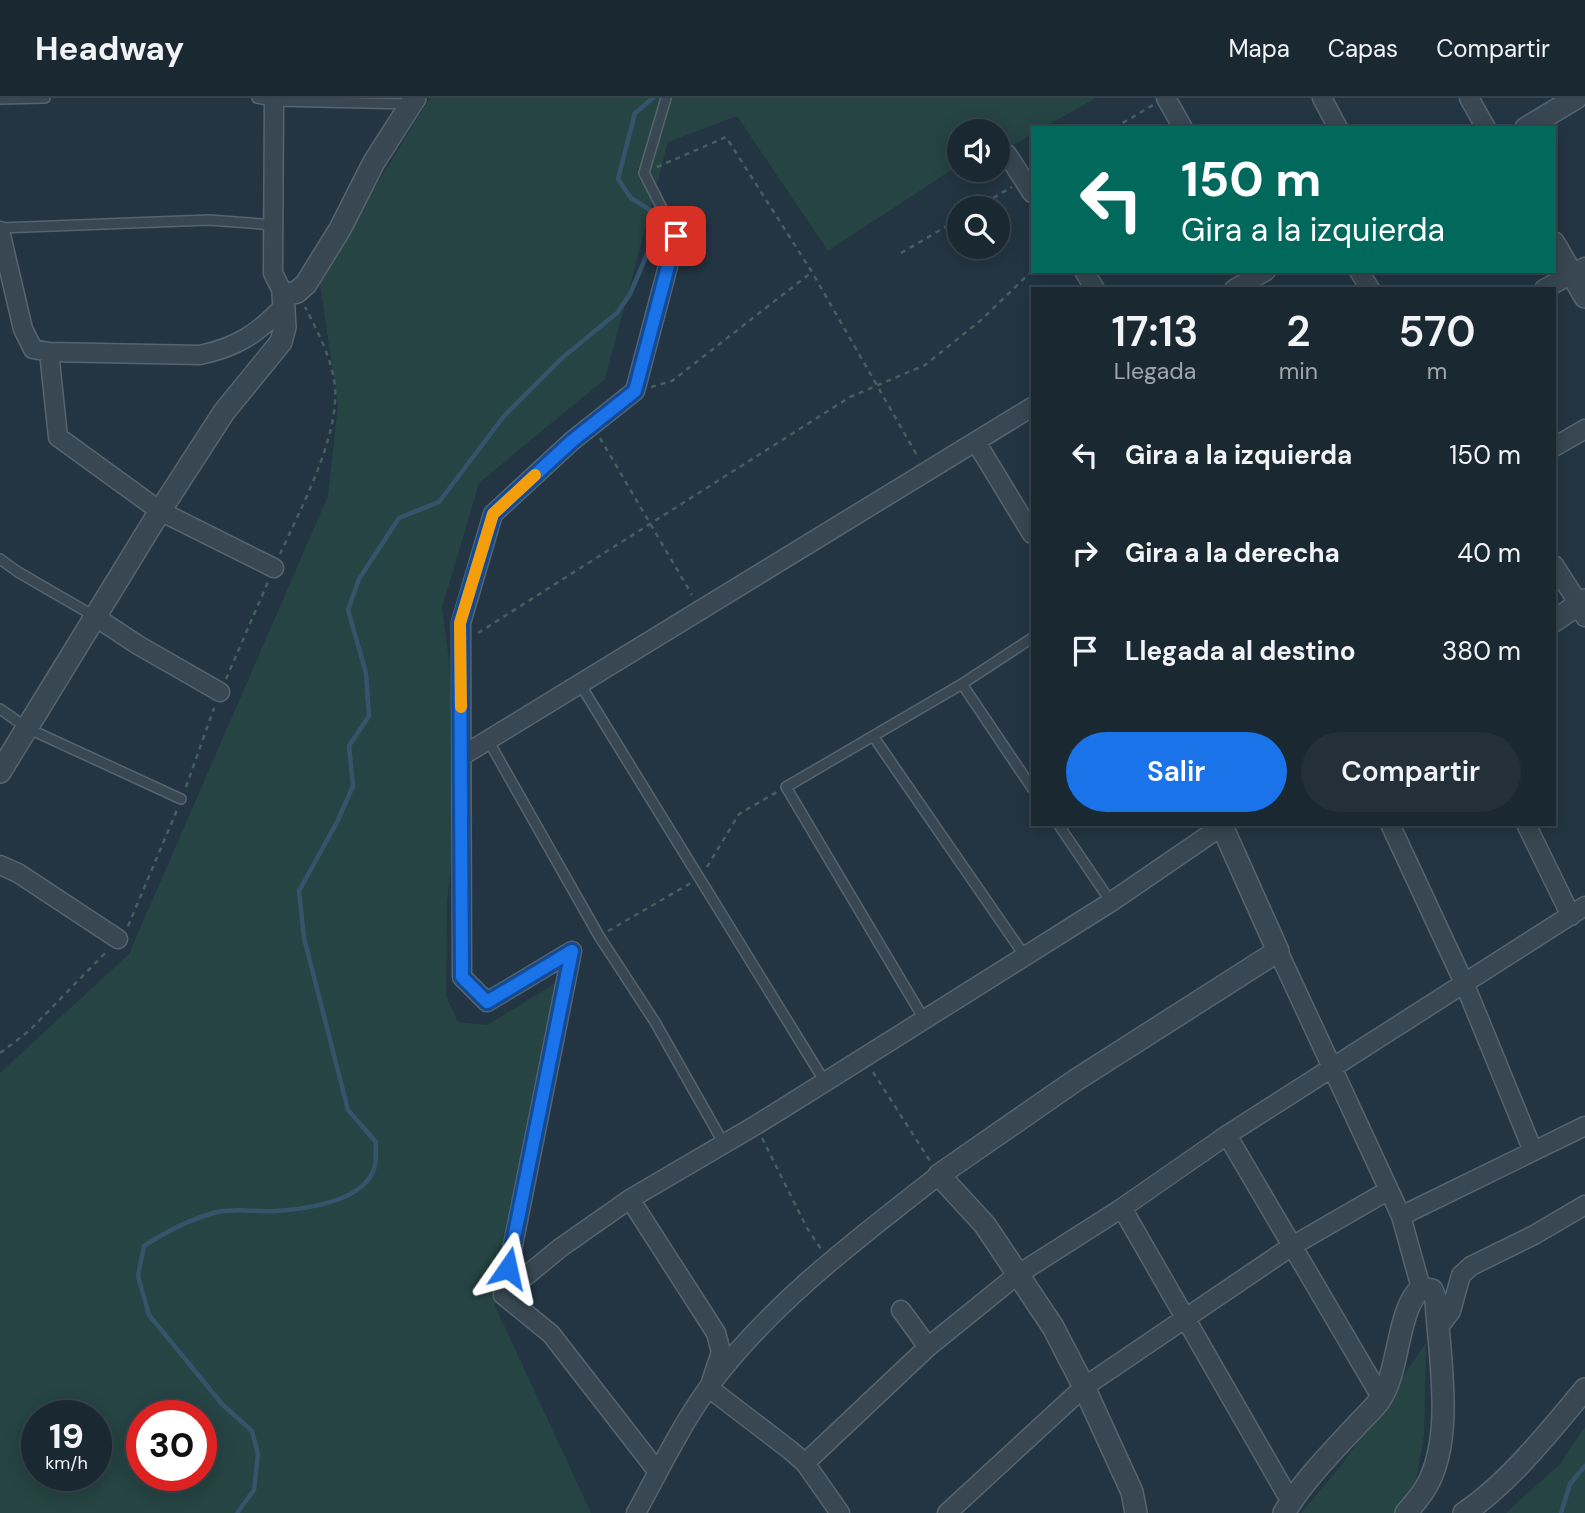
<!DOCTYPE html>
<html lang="es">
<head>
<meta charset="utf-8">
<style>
  :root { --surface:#1a2832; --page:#23303a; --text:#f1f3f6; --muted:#9fa6ac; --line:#38444d; --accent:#1a73e8 }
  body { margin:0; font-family:"DM Sans",sans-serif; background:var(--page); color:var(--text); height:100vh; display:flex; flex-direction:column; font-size:26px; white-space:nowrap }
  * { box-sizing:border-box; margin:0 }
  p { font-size:23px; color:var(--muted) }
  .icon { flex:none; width:38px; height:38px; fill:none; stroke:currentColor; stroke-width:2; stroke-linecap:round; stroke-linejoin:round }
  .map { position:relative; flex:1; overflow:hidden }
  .drawer { position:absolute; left:1031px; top:189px; width:525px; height:539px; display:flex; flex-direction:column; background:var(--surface); border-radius:0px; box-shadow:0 4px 18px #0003,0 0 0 2px var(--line) }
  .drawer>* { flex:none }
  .top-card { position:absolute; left:1031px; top:28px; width:525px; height:147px; border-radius:0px; box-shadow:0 4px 18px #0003,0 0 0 2px var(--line); background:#00695c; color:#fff; overflow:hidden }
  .fabs { position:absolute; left:947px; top:21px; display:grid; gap:14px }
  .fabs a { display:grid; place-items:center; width:63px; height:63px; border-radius:50%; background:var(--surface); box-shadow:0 4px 18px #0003,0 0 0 2px var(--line); font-size:35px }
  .speed { position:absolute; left:21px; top:1302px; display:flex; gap:14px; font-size:35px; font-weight:700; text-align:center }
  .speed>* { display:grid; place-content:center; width:91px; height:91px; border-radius:50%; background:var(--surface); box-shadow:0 4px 18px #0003,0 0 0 2px var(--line); line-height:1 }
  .speed small { font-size:18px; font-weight:400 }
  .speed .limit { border:10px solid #d22; background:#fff; color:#111 }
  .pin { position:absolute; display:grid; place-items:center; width:60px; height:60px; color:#fff; margin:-30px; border-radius:14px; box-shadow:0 4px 10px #0006 }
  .me { position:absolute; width:77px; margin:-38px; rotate:11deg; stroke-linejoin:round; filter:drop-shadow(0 0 5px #0008) }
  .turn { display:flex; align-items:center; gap:24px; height:147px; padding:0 35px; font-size:32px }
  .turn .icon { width:91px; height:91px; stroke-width:2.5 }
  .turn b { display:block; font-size:49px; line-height:60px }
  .eta { display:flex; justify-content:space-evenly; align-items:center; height:119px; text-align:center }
  .eta b { font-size:42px; font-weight:600; line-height:49px }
  .button { display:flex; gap:14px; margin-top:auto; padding:14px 35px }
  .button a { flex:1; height:80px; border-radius:42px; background:var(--accent); color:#fff; font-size:28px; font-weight:600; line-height:80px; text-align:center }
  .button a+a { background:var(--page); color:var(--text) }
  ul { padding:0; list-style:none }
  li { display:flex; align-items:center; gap:21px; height:98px; padding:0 35px }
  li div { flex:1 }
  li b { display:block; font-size:26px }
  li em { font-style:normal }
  header { display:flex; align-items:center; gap:42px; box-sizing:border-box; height:98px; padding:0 35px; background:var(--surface); border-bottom:2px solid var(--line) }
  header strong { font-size:33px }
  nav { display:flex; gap:38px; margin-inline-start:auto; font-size:24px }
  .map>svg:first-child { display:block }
</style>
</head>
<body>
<header>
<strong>Headway</strong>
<nav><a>Mapa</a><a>Capas</a><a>Compartir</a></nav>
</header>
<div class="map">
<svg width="1585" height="1415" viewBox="0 0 1585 1415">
  <rect width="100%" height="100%" fill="#233543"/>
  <!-- green -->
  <path fill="#254443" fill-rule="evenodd" d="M 430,0 L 1096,0 L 1043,30 L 1032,30 L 1032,36 L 999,55 L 998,54 L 998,33 L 959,33 L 959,67 L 828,153 L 737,18 L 668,44 L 605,281 L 479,385 L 442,510 L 451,577 L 458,709 L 447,804 L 446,898 L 458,924 L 487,927 L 559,883 L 495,1208 L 591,1415 L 0,1415 L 0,975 L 129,856 L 328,398 L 338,307 L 319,180 ZM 37,1318 L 96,1318 L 96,1377 L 37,1377 ZM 142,1318 L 201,1318 L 201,1377 L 142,1377 Z
    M 1426,1245 L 1424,1338 L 1413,1397 L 1398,1415 L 1301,1415 L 1343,1365 Z
    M 1585,1329 L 1585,1415 L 1506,1415 L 1560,1366 Z"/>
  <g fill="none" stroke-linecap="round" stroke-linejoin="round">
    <!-- stream -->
    <path stroke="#35546b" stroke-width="4.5" d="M 237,1415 L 254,1392 L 258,1356 L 252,1333 L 222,1306 L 149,1217 L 138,1178 L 144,1148 C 167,1133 190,1121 217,1114 C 237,1110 255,1114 275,1113 C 305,1111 362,1104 374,1071 C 377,1064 375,1052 376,1044 L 348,1012 L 304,840 L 299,793 L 337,724 L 353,688 L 349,648 L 369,618 L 366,575 L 348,512 L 359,481 L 399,420 L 439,404 L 504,318 L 562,260 L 617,215 L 630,196 L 648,154 L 650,112 L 631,100 L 618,81 L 635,15 L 653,0
      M 1561,1415 L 1570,1386 L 1585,1368"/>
    <!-- service casing -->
    <g stroke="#566470" stroke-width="12">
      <path id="service" d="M 257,0 L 274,3 L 410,6
        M 666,0 L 644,75 L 676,138
        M 0,1 L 45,0
        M 0,130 L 209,122 L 275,127
        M 0,461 L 18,474 L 94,518
        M 580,586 L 825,984
        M 962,586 L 1032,690
        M 0,611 L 27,630 L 181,701
        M 873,638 L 1024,857
        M 488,642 L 599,838 L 655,924 L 724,1046
        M 1058,726 L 1111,804
        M 924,921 L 786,689 L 962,586 L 1032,540"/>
    </g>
    <!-- minor casing -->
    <g stroke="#566470" stroke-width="21">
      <path id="minor" d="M 274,0 L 273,175 L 283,195
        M 1166,0 L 1183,30
        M 1322,0 L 1338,30
        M 1469,0 L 1486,30
        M 1007,56 L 1032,95
        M 0,133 L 23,231 L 33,251 L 49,254 L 200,257 C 237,249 257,236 283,209
        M 1084,173 L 1095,191
        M 1359,173 L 1370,191
        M 1234,191 L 1266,173
        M 1544,191 L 1585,169
        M 49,254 L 58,339 L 160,413 L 274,470
        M 976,344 L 1032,436
        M 1554,349 L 1585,331
        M 1554,467 L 1579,506 L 1585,519
        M 94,518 L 138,547 L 220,594
        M 462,658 L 1032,309
        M 1390,726 L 1465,887 L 1533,1053
        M 1526,726 L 1571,818
        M 0,767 L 18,775 L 118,841
        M 1278,853 L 1401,1118 L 1421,1190
        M 1227,1037 L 1381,1299
        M 630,1101 L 716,1235 L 721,1254 L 709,1290 L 790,1352 L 805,1365 L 840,1415
        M 1122,1110 L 1291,1404
        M 1401,1118 L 1585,1028
        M 503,1197 L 560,1150 L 630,1101 L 756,1027 L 825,984 L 1111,804 L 1222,728 L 1220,726
        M 901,1212 L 928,1249
        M 1438,1230 L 1451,1213 L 1461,1177 L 1471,1168 L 1534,1137 L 1585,1107
        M 805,1365 L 928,1249 L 1017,1177 L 1122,1110 L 1227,1037 L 1585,808
        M 658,1374 L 551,1236 L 503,1197 L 572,853 L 487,904 L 462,879 L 461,525 L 493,416 L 572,343 L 635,293 L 676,138
        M 636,1415 C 659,1373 680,1329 708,1290 C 771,1205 856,1142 939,1077
        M 947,1415 L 1084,1289 L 1292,1148 L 1389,1092"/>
    </g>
    <!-- tertiary casing -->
    <g stroke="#566470" stroke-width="24">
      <path id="tertiary" d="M 1526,30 L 1576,0
        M 1554,145 L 1585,199
        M 1554,523 L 1585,502
        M 0,674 L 160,413 L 224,314 L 281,244 L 285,229 L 283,195 L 289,196 L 297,194 L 306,186 L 340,131 L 374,64 L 415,0
        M 1136,1415 L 1132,1394 L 1084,1289 L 1053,1229 L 985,1127 L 939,1077 L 1076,982 L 1278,853 L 1222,728 L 1225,726
        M 1284,1415 C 1303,1383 1331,1355 1356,1328 C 1364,1319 1375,1310 1381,1300 C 1400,1270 1397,1212 1421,1190 L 1432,1192 L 1436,1202 C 1439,1257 1455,1340 1426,1389 C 1421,1398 1413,1407 1406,1415
        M 1464,1415 C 1507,1387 1552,1331 1585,1291"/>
    </g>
    <!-- path -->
    <path stroke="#43605f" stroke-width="2.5" stroke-dasharray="5 5" stroke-linecap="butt" d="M 1114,30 L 1153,7
      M 657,69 L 726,39 L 812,174 L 918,359
      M 976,110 L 1012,89
      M 901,155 L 959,121
      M 651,289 L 672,283 L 812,174
      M 600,340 L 692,497
      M 280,456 C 301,410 339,339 335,289 C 332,261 318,234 305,209
      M 478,535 L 850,299 L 925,267 L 980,223 L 1032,173
      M 226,581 L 268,484
      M 186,689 L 214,610
      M 707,769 L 739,716 L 777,694
      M 128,828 L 177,712
      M 608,833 L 691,785
      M 0,955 L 29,933 L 108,852
      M 873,974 L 930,1063
      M 762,1040 L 807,1130 L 821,1151"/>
    <!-- service -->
    <use href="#service" stroke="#384752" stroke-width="9"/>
    <!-- minor -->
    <use href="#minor" stroke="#384752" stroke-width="18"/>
    <!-- tertiary -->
    <use href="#tertiary" stroke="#384752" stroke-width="21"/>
  </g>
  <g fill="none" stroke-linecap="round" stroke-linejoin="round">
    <!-- route casing -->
    <g stroke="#114b97" stroke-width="18">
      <path id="route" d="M 508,1170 L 572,853 L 487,904 L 462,879 L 460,525 L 493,416 L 572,343 L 635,293 L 676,138"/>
    </g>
    <!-- route -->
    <use href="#route" stroke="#1a73e8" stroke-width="12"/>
    <!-- slow -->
    <path stroke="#f59e0b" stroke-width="12" d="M 461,609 L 460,525 L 493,416 L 535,377"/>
  </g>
</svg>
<div class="fabs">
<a><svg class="icon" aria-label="sound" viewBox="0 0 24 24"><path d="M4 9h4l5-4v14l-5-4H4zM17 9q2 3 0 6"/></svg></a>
<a><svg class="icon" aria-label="search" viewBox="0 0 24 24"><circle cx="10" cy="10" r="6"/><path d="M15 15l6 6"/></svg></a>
</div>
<div class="speed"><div>19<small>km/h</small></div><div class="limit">30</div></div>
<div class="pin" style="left:676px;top:138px;background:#d93025"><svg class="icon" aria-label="arrive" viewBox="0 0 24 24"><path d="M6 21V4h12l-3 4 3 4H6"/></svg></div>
<svg class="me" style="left:508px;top:1170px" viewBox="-20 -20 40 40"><path d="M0-17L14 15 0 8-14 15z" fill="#1a73e8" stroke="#fff" stroke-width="4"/></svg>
<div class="top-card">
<div class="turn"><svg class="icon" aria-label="left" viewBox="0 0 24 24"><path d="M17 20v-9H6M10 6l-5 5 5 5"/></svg><div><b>150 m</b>Gira a la izquierda</div></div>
</div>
<section class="drawer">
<div class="eta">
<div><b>17:13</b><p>Llegada</p></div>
<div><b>2</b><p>min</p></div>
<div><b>570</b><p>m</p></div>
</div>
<ul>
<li><svg class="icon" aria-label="left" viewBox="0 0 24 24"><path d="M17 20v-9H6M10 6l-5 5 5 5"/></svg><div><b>Gira a la izquierda</b></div><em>150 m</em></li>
<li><svg class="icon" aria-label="right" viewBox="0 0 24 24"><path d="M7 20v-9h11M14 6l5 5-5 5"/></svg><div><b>Gira a la derecha</b></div><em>40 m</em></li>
<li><svg class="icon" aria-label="arrive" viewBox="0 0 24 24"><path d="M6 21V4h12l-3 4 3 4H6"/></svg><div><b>Llegada al destino</b></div><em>380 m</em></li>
</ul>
<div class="button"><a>Salir</a><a>Compartir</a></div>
</section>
</div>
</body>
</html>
